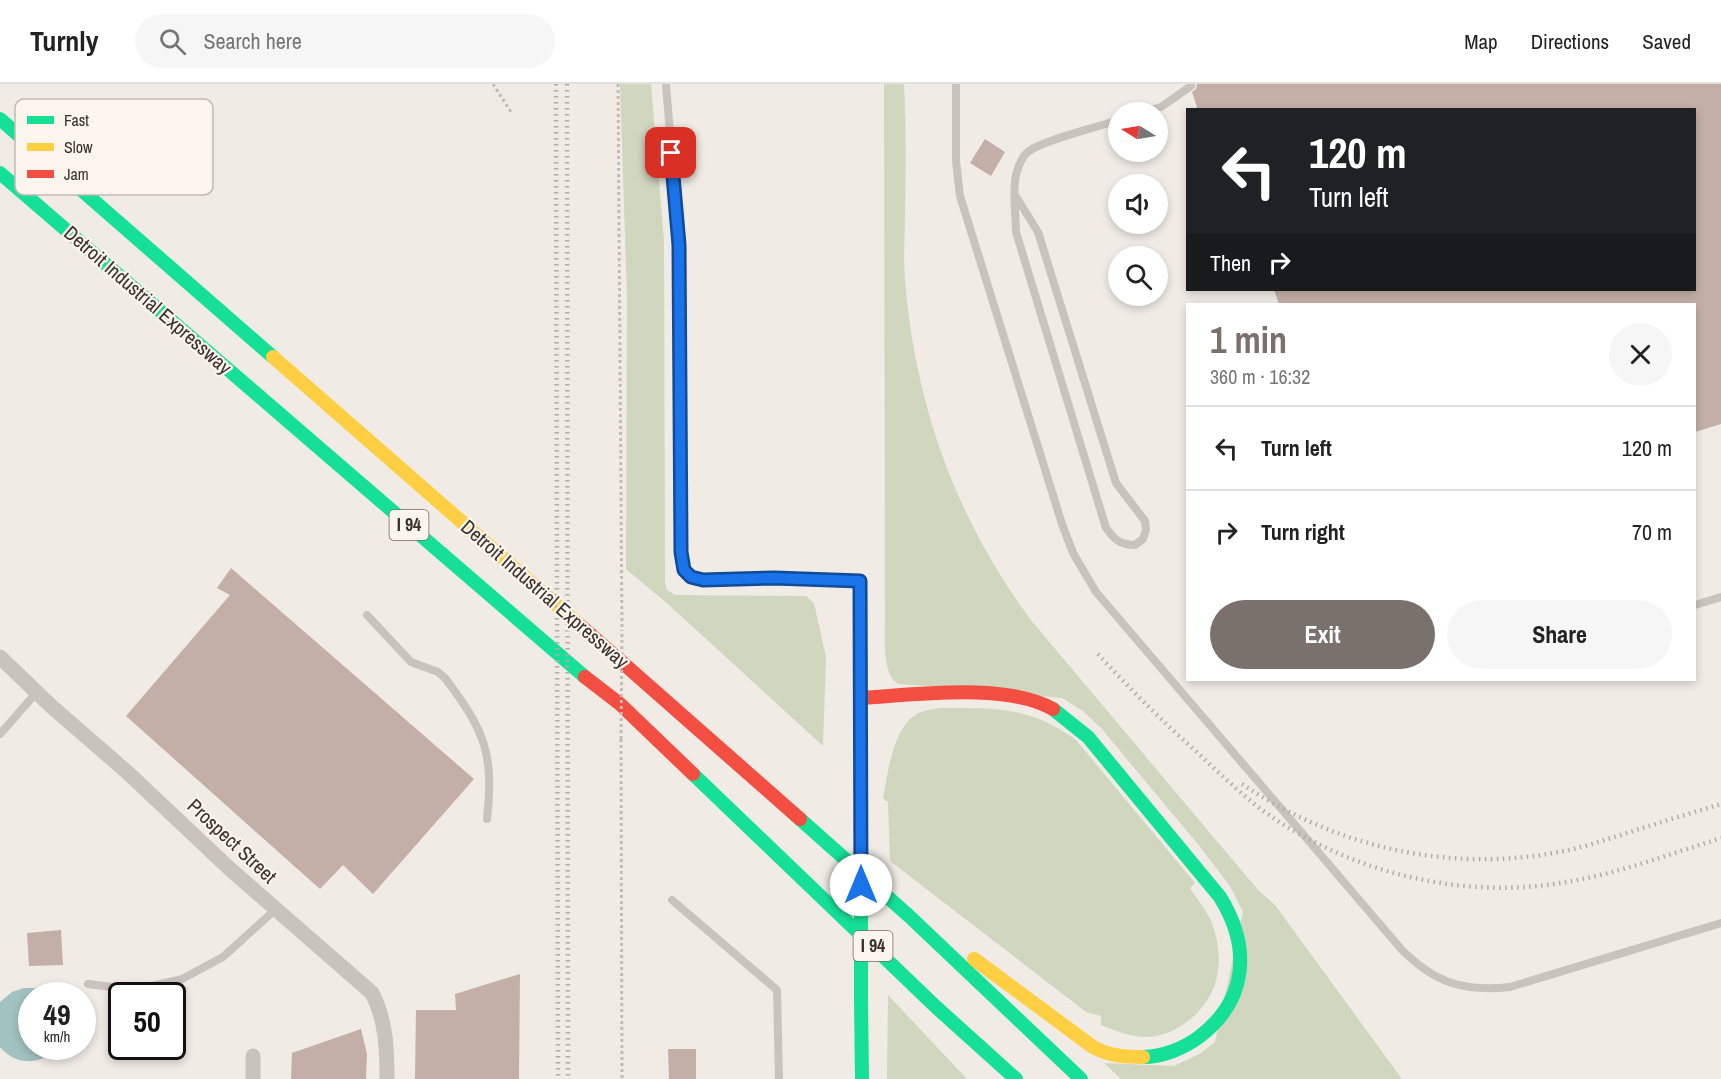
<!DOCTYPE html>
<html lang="en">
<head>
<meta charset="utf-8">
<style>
  :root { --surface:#fff; --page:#f6f6f6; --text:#222; --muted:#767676; --line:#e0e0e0; --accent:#7a716c }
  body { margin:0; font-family:"Archivo Narrow",sans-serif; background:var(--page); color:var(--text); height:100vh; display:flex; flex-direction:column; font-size:22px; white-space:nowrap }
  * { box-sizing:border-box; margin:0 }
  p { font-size:20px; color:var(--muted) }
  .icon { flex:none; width:33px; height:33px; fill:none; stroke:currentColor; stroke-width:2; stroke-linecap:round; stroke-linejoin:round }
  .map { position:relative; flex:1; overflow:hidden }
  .sheet { position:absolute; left:1186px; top:219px; width:510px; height:378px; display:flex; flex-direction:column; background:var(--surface); border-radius:0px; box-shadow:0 3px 9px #0003 }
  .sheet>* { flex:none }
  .top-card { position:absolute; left:1186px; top:24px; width:510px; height:183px; border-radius:0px; box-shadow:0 3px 9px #0003; background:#202124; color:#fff; overflow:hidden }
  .needle { width:39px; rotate:281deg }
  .fabs { position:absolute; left:1108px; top:18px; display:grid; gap:12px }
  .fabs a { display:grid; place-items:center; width:60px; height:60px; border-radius:50%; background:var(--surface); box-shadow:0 3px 9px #0003; font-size:30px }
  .speed { position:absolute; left:18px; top:898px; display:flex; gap:12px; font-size:30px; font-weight:700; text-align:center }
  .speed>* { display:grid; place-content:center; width:78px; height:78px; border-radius:50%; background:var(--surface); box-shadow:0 3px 9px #0003; line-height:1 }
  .speed small { font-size:15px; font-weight:400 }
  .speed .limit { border:3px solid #111; border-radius:9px; background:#fff; color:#111 }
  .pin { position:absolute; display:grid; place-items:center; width:51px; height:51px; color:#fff; margin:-26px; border-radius:12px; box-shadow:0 3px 9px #0006 }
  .me { position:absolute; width:66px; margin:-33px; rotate:0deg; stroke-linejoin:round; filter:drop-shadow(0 0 4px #0008) }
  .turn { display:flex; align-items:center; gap:21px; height:126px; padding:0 24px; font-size:27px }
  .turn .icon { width:78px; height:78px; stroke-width:2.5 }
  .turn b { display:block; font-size:42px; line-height:51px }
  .then { display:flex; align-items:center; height:57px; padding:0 24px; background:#0003; gap:12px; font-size:22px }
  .round { display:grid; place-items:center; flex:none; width:63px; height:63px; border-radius:32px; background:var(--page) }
  .head { display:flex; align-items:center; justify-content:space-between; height:102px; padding:0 24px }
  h1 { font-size:36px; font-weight:700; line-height:45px; color:var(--accent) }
  .button { display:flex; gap:12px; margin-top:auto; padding:12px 24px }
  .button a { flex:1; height:69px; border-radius:36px; background:var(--accent); color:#fff; font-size:24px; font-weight:700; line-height:69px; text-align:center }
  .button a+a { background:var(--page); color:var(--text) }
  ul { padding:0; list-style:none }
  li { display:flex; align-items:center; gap:18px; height:84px; padding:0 24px; border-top:2px solid var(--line) }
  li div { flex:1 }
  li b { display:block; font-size:22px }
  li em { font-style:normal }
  header { display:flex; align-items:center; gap:36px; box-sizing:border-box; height:84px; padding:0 30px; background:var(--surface); border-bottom:2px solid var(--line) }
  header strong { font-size:28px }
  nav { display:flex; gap:33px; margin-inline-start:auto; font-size:21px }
  .search { width:420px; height:54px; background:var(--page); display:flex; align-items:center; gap:15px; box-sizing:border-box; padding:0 21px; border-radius:33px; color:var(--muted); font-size:22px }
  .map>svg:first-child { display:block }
</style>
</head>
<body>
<header>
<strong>Turnly</strong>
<div class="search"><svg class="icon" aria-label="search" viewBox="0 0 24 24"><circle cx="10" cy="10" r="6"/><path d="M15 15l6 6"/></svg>Search here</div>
<nav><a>Map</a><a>Directions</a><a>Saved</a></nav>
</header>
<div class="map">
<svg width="1721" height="995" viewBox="0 0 1721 995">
  <rect width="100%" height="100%" fill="#f0ebe5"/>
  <!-- green -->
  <path fill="#d1d6bf" d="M 620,0 L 651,0 L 664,157 L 665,499 L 667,506 L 675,511 L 806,512 L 814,519 L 826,573 L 823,662 L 669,521 L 626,485 L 627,213 Z
    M 884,0 L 904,0 C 906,43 906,85 905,128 C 905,151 903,174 905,197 C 916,323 955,432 1030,535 L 1258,806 L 1275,821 L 1402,995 L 1121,995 L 1104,979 L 1174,982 L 1201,969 L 1215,958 L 1243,828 L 1230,802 L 1197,759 L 1101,644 L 1083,627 L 1062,614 L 899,600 C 882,592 885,555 885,538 Z
    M 940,624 C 995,624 1030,622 1076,656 L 1195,799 L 1190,804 C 1197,815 1207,827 1212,839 C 1226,878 1219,916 1184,940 C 1172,948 1159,953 1145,953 C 1129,953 1115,946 1101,941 L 1101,932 L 1086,928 L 890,777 L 888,718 L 883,714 C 888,689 893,639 921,628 C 927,626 934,625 940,624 Z
    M 888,911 L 967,995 L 887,995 Z"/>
  <!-- water -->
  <path fill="#a1c2c1" d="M 24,904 L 36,904 L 52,912 L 32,912 L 32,963 L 59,963 C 41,981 17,983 0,963 L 0,918 L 12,908 Z"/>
  <!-- building -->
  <path fill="#c3afa7" d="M 1197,0 L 1721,0 L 1721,340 L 1695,348 L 1695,220 L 1279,220 L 1274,206 L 1695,206 L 1695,26 L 1198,26 L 1192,8 L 1196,5 Z
    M 985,55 L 1005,68 L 991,92 L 970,79 Z
    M 231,484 L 474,695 L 373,810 L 343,781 L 320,805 L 126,632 L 230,511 L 217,504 Z
    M 61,846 L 63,881 L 29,882 L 27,849 Z
    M 520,890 L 519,995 L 415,995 L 416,926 L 456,926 L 455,910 Z
    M 361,945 L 367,970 L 366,995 L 291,995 L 292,969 Z
    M 668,965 L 696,965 L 696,995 L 669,995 Z"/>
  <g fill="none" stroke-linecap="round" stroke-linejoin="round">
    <!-- path -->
    <path stroke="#c2bbb6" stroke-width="3" stroke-dasharray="3 3" stroke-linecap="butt" d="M 493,0 L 511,28
      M 618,0 L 622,547
      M 621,655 L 622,995"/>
    <!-- lane -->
    <path stroke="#c9c3be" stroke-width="8" d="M 666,0 L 679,161 L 681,468 L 684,486 L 691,493 L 703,496 L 774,494 L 858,497
      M 956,0 L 956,77 L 960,112 L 1062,440 L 1073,469 L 1096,508 L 1402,866 C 1435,899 1464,908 1510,903 L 1721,839
      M 1144,28 L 1161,23 L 1191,2
      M 1015,111 L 1038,148 L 1116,399 L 1145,437 L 1146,446 L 1143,455 L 1135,461 C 1120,461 1114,455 1106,444 L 1016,148 C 1016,130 1012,108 1016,91 C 1018,83 1022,72 1029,67 C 1046,55 1098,43 1119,36
      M 1695,521 L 1721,513
      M 367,531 L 411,578 L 438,588 L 445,594 C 485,647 494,669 487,735
      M 0,650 L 37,608
      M 672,816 L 777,906 L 779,995
      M 88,900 L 135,906 L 182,895 L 223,873 L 276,825"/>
    <!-- street -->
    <path stroke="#c9c3be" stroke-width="15" d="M 0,573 L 51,622 L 127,688 L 231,786 L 372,909 C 386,936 387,965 387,995
      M 253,995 L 253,972"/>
    <!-- fast -->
    <path stroke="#16e098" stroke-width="14" d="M 0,35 L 273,273
      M 0,89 L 585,593
      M 1053,625 L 1088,653 L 1220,813 C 1251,863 1248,916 1199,953 C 1184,964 1163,973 1143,973
      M 693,690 L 936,923 L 1016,995
      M 800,735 L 909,832 L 1081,995
      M 861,917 L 862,995"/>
    <!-- slow -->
    <path stroke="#ffcf43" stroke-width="14" d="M 273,273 L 582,543
      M 860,497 L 861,708
      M 974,875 L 1093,963 C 1109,972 1126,973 1143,973"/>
    <!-- jam -->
    <path stroke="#f24e42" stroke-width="14" d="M 582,543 L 800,735
      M 585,593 L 620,620 L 693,690
      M 860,614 C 914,611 1005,598 1053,625"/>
    <!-- rail -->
    <path stroke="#b1aca8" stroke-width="4.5" stroke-dasharray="1.5 4.5" stroke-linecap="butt" d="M 556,0 L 558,995
      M 567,0 L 568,995
      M 1098,570 C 1130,605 1163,638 1198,669 C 1220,690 1242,711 1266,729 C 1346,785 1449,813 1546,801 C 1606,794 1664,772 1721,754
      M 1242,700 C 1337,764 1452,790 1564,767 C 1583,763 1602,757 1621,751 C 1654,740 1688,730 1721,720"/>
    <!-- path-bridge -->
    <path stroke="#c2bbb6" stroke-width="3" stroke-dasharray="3 3" stroke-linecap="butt" d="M 621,655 L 622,547"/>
    <!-- fast-bridge -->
    <path stroke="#16e098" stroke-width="14" d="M 861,708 L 861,917"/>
  </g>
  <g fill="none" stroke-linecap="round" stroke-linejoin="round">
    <!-- route casing -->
    <g stroke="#114b97" stroke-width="15">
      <path id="route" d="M 671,69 L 679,161 L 681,468 L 684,486 L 691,493 L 703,496 L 774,494 L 860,497 L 861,801"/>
    </g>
    <!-- route -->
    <use href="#route" stroke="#1a73e8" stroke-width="10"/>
  </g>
  <g text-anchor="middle" stroke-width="4.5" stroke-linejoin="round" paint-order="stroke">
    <!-- shield labels -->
    <g fill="#fbf5ee" stroke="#756b66" stroke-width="1.5">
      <rect x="389.5" y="426" width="39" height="30" rx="4.5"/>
      <rect x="853.5" y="847" width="39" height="30" rx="4.5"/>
    </g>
    <g font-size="18" font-weight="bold" fill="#3b302b">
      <text x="409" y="447">I 94</text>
      <text x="873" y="868">I 94</text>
    </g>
    <!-- street labels -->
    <g font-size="20" fill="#3b302b" stroke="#fbf5ee">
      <text transform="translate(148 216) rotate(41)" y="7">Detroit Industrial Expressway</text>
      <text transform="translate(545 510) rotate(41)" y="7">Detroit Industrial Expressway</text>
      <text transform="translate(232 757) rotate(43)" y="7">Prospect Street</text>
    </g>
  </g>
  <!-- legend -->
  <rect x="15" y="15" width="198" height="96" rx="9" fill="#fbf5ee" stroke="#c1bab4" stroke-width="1.5"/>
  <rect x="27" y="32" width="27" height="8" fill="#16e098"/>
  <rect x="27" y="59" width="27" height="8" fill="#ffcf43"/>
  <rect x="27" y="86" width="27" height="8" fill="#f24e42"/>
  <g font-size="16" fill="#3b302b">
    <text x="64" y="42">Fast</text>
    <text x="64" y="69">Slow</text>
    <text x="64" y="96">Jam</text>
  </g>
</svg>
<div class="fabs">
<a><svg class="needle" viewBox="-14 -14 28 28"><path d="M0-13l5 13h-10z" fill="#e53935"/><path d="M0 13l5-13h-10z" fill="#767676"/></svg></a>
<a><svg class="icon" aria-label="sound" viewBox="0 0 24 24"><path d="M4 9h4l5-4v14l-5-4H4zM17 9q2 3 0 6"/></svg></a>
<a><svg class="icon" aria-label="search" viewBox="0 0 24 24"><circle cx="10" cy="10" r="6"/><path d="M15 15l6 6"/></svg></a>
</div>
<div class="speed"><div>49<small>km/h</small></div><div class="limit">50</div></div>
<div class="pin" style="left:671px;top:69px;background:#d93025"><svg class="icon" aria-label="arrive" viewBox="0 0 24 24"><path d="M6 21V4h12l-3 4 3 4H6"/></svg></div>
<svg class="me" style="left:861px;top:801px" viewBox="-20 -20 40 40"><circle r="19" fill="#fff"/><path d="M0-13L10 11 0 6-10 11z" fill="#1a73e8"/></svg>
<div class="top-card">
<div class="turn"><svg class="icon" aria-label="left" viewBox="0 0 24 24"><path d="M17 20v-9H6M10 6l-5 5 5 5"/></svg><div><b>120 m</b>Turn left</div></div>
<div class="then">Then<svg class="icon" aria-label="right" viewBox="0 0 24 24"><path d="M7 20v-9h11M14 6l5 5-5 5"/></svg></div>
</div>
<section class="sheet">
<div class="head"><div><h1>1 min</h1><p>360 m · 16:32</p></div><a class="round"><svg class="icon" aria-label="close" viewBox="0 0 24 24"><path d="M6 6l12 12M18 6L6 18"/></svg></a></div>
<ul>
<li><svg class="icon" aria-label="left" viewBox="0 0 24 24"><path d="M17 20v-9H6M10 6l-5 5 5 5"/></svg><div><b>Turn left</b></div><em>120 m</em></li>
<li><svg class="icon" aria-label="right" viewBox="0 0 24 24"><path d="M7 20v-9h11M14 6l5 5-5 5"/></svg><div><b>Turn right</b></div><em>70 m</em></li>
</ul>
<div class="button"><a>Exit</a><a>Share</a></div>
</section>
</div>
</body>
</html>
